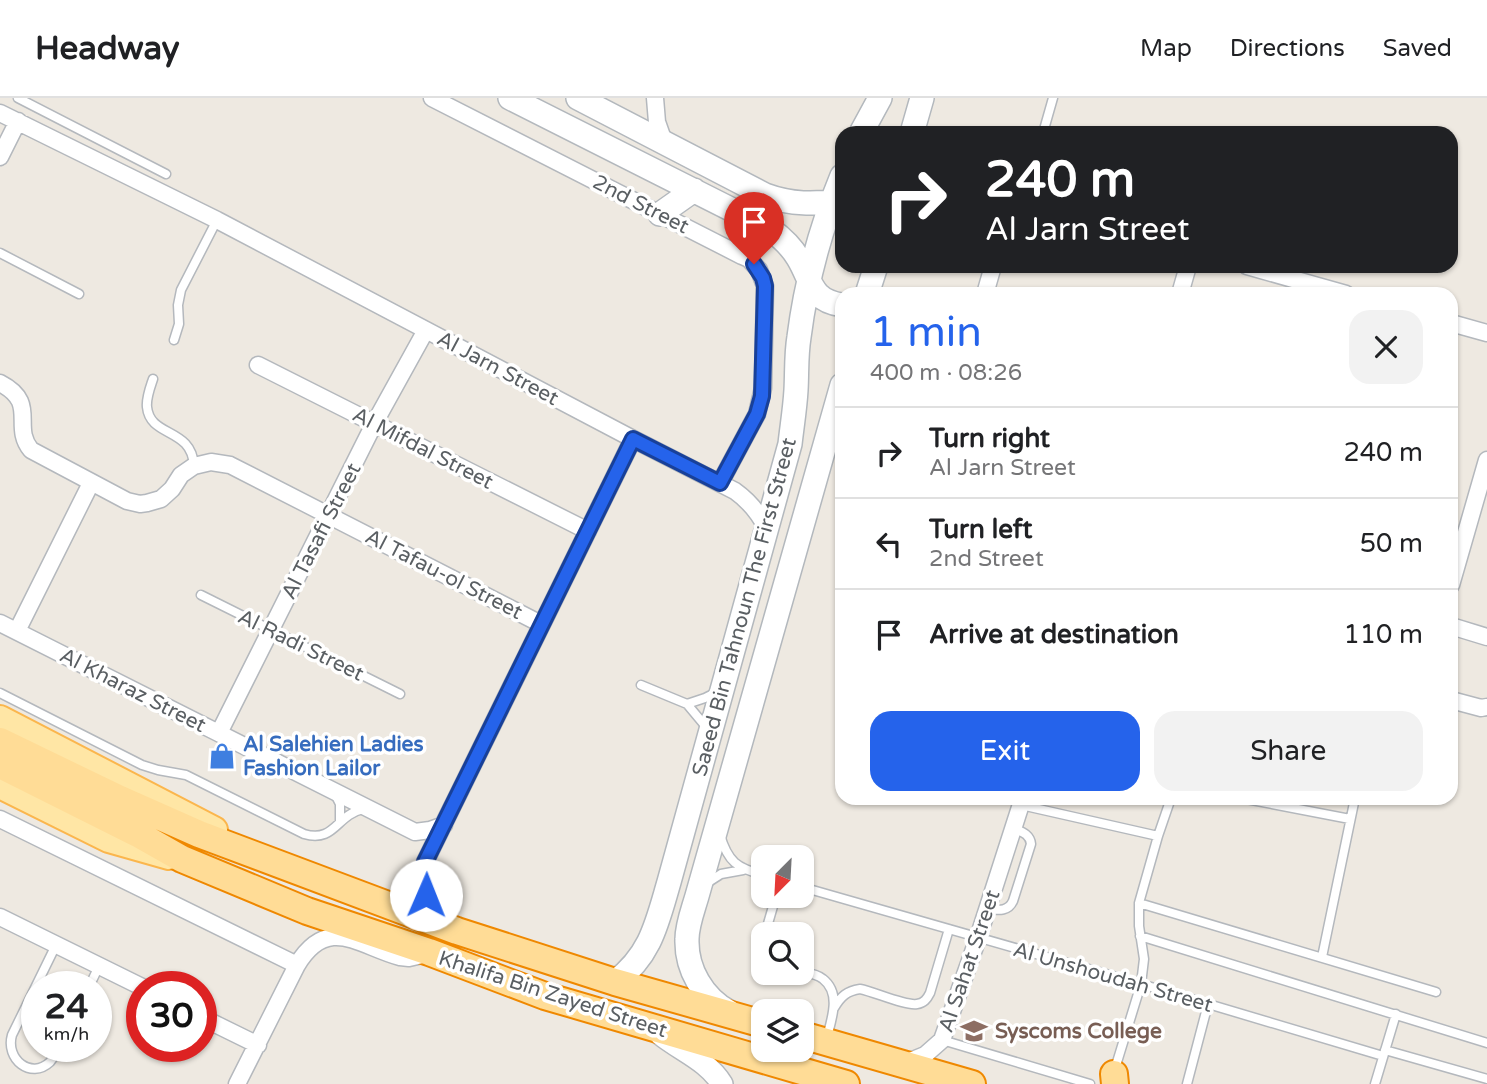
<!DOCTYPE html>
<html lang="en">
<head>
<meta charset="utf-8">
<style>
  :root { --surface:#fff; --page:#f2f2f2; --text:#202124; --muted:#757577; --line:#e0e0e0; --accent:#2563eb }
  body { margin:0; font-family:"Varela Round",sans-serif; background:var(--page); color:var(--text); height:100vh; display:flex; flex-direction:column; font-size:26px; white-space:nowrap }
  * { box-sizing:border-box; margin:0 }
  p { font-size:23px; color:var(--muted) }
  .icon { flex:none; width:38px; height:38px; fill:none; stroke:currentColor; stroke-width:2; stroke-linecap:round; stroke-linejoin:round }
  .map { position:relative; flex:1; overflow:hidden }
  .panel { position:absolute; left:835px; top:189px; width:623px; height:518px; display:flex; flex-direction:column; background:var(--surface); border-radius:21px; box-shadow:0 2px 5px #0004 }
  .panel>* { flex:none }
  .top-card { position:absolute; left:835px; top:28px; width:623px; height:147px; border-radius:21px; box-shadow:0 2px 5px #0004; background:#202124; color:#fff; overflow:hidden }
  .needle { width:46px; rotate:204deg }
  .fabs { position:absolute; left:751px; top:747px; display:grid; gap:14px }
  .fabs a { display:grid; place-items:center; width:63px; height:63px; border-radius:14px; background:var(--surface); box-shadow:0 2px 5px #0004; font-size:35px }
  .speed { position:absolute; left:21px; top:873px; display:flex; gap:14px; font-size:35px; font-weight:700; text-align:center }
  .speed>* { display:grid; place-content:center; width:91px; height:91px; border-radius:50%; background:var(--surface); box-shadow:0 2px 5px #0004; line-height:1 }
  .speed small { font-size:18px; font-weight:400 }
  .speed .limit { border:10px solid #d22; background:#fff; color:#111 }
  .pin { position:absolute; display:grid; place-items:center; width:60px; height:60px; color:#fff; margin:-72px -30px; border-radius:50% 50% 50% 0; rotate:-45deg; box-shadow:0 0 7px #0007 }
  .pin .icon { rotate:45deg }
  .me { position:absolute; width:77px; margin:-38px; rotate:1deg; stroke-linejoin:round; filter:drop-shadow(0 0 5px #0008) }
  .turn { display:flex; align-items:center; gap:24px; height:147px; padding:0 35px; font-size:32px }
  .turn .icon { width:91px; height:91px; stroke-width:2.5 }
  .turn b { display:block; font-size:49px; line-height:60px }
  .round { display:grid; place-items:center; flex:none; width:74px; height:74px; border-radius:21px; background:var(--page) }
  .summary { display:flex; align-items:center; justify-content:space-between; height:119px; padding:0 35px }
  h1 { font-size:42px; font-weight:600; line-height:52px; color:var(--accent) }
  .button { display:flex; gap:14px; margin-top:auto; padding:14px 35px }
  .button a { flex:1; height:80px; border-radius:21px; background:var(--accent); color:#fff; font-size:28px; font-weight:600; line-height:80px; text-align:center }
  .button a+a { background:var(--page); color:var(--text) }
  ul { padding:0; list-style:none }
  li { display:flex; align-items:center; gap:21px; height:91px; padding:0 35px; border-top:2px solid var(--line) }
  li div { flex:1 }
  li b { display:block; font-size:26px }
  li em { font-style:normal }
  header { display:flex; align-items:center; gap:42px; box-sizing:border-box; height:98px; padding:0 35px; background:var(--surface); border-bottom:2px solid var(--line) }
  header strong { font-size:33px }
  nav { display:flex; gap:38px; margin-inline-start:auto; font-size:24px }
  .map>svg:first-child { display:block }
</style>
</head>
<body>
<header>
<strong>Headway</strong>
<nav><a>Map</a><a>Directions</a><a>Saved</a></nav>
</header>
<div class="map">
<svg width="1487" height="986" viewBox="0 0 1487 986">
  <rect width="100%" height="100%" fill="#eee9e1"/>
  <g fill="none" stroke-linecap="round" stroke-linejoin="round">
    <!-- service casing -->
    <g stroke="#b4b8bd" stroke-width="11">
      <path id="service" d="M 18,0 L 166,76
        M 1043,35 L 1053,0
        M 0,155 L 79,196
        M 174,242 L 179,226 L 178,207 L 181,192 L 217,122
        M 153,281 C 150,290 146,300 147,309 C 150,340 192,329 194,368
        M 201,497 L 400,596
        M 641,587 L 687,606 L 707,630
        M 0,595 L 142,667 L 158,672 L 186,677 L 304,736 C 335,745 336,717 363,711
        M 687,606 L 705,600 L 717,594
        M 335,696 L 340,706 L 340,723
        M 1241,700 L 1350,721
        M 1021,707 L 1158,738
        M 720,737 C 728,764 737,770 763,777
        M 707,785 L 721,776 L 743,772
        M 802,789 L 1141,886 L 1383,958
        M 1139,805 L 1436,894
        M 988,811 C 998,812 1008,814 1013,803 L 1031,746 C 1030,736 1022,734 1013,730
        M 765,836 L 776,798
        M 1140,838 L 1487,945
        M 763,843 L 762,854 L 763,857
        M 56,847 L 12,937 C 5,961 31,982 50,964 C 54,959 57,954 59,948
        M 1322,859 L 1355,700
        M 802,874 C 808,875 817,876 823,881 C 841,895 832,920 827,939
        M 89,889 L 99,868
        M 834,910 C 841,898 847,893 860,891 C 875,894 905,908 917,906 C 924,905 927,901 930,895 L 949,831
        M 942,942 L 1090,986
        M 1385,952 L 1487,981
        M 1114,974 L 1141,886 L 1144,861 L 1139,828 L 1139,805 L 1158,738 L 1171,700
        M 1187,986 L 1208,906
        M 1375,986 L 1396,916"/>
    </g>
    <!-- minor casing -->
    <g stroke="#b4b8bd" stroke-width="19">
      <path id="minor" d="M 432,0 L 742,158 L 749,161 L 759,172 L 765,188 L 763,290 L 757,316 L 720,385
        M 655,0 L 657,24 L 664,44
        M 0,15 L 217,122 L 633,341 L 735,393 C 749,403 759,415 767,431
        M 0,59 L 18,23
        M 1247,168 L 1346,196
        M 985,196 L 993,168
        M 1180,196 L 1188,168
        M 1451,225 L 1487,235
        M 258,267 L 588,433
        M 0,285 C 39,305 11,328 31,352 L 127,403 L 140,406 L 147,405 L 161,401 L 172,391 L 181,377 L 194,368 L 211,364 L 230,367 L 541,526
        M 1451,487 L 1487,362
        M 0,525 L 415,734 L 430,732 L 444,727
        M 1451,528 L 1487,539
        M 17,533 L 91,385
        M 1451,602 L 1481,610 L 1487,609
        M 219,635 L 374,326 L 426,232
        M 0,721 L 297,867
        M 0,819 L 142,889
        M 447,825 C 429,807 418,789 425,764 L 633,341
        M 201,919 L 258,947
        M 903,966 L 925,957 L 942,942 L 978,840 L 1023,700
        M 237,986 L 297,867 C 328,816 359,848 400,859 L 409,860 L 422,857"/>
    </g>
    <!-- tertiary casing -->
    <g stroke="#b4b8bd" stroke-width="24">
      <path id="tertiary" d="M 660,936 C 681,953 707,962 722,986"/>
    </g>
    <!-- secondary casing -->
    <g stroke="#b3b8bd" stroke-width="26">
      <path id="secondary" d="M 510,0 L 770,131 C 781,139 791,148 798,160 C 812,183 810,202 842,207
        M 578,0 L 765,97 C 792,107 814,106 842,103
        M 861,35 L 880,0
        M 912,35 L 922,0
        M 660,116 L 694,92
        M 867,196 L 876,168
        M 615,884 C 651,857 657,825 669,784 L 790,346 C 792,328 795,310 796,292 C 797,275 796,257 799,239 C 806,184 821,129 842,78
        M 729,914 C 703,900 686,871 687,841 C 687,827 693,812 697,798 L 842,287"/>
    </g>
    <!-- primary casing -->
    <g stroke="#fbb64d" stroke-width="30">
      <path id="primary" d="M 0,621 L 214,732
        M 0,687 L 109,741 L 169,758"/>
    </g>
    <!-- trunk casing -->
    <g stroke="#ef8800" stroke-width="30">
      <path id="trunk" d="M 0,643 L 120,701 L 199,736 L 457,833 L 615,884 L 763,926
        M 0,667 L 138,736 L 182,761 L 307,813 L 429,854 L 545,898 L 846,986
        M 802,937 L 972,986
        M 1114,976 L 1115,986"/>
    </g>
    <!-- service -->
    <use href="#service" stroke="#fff" stroke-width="8"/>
    <!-- minor -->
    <use href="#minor" stroke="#fff" stroke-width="16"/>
    <!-- tertiary -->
    <use href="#tertiary" stroke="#fff" stroke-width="21"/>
    <!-- secondary -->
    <use href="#secondary" stroke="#fff" stroke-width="23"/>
    <!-- primary -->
    <use href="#primary" stroke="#ffe6a5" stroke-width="26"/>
    <!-- trunk -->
    <use href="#trunk" stroke="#ffdc96" stroke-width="26"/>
  </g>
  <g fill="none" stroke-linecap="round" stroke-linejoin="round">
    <!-- route casing -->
    <g stroke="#184099" stroke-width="18">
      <path id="route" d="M 426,797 L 422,780 L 425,764 L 633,341 L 720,385 L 757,316 L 762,298 L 765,188 L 763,180 L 754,166"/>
    </g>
    <!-- route -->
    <use href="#route" stroke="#2563eb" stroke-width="12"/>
  </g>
  <!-- icons -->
  <defs>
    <g id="shop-bare" transform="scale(2.1)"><path d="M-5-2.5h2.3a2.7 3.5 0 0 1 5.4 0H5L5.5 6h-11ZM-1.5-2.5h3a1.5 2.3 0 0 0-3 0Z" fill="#3f7fe0" stroke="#fff" stroke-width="2.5" paint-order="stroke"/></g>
    <g id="university-bare" transform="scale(2.1)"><path d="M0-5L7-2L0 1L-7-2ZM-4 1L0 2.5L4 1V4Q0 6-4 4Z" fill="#8d6e63" stroke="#fff" stroke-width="2.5" paint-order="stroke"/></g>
  </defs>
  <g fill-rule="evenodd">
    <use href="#shop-bare" x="222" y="658"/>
    <use href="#university-bare" x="974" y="933"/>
  </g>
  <g text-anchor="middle" stroke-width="7" stroke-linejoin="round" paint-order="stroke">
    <!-- street labels -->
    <g font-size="21" fill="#5a5f63" stroke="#fff">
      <text transform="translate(641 106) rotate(27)" y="7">2nd Street</text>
      <text transform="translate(498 270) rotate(28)" y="7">Al Jarn Street</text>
      <text transform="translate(423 350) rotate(27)" y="7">Al Mifdal Street</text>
      <text transform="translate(321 433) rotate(-63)" y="7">Al Tasafi Street</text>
      <text transform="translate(444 476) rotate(27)" y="7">Al Tafau-ol Street</text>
      <text transform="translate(744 509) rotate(-75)" y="7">Saeed Bin Tahnoun The First Street</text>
      <text transform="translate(301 547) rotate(26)" y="7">Al Radi Street</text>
      <text transform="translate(133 592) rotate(27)" y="7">Al Kharaz Street</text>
      <text transform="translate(969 863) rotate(-71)" y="7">Al Sahat Street</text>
      <text transform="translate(1113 879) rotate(16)" y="7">Al Unshoudah Street</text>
      <text transform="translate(553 896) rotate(18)" y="7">Khalifa Bin Zayed Street</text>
    </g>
    <!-- shop labels -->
    <g font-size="21" font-weight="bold" fill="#366cbe" stroke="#fff" text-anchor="start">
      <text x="243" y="653">Al Salehien Ladies<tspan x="243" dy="24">Fashion Lailor</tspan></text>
    </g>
    <!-- education labels -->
    <g font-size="21" font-weight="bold" fill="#785e54" stroke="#fff" text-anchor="start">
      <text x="995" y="940">Syscoms College</text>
    </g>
  </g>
</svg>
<div class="fabs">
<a><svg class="needle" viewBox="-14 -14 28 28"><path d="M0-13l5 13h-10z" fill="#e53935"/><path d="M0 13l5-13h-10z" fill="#757577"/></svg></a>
<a><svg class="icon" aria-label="search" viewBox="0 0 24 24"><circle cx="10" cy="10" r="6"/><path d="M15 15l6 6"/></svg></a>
<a><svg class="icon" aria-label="layers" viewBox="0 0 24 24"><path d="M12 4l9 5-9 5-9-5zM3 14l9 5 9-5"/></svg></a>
</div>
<div class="speed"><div>24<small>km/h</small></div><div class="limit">30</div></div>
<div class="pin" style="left:754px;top:166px;background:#d93025"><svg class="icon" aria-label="arrive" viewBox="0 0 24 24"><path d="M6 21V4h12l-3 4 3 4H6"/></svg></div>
<svg class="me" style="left:426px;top:797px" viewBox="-20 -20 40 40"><circle r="19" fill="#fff"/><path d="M0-13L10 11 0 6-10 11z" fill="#2563eb"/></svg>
<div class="top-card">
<div class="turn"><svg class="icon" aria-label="right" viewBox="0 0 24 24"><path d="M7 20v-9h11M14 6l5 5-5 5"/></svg><div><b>240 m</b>Al Jarn Street</div></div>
</div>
<section class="panel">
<div class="summary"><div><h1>1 min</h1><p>400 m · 08:26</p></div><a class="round"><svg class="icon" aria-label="close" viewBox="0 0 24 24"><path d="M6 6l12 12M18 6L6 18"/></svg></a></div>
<ul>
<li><svg class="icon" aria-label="right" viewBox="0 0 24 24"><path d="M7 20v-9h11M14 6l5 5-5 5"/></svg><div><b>Turn right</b><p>Al Jarn Street</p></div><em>240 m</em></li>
<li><svg class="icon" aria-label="left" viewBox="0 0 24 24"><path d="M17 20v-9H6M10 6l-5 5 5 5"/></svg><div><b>Turn left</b><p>2nd Street</p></div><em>50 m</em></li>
<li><svg class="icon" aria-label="arrive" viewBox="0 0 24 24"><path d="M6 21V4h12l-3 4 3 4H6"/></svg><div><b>Arrive at destination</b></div><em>110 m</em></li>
</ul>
<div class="button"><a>Exit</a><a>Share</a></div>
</section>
</div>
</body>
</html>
